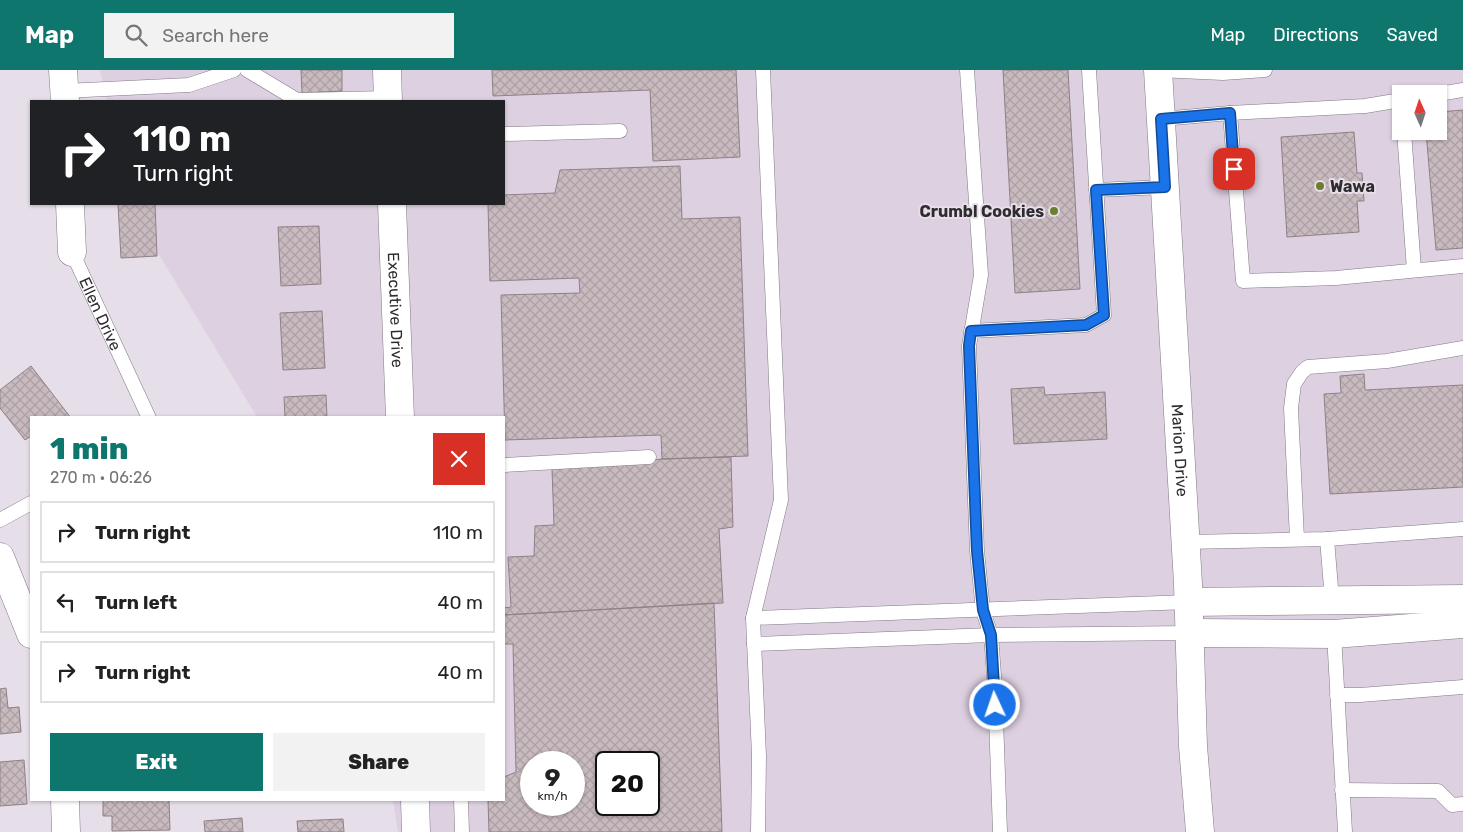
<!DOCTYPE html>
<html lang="en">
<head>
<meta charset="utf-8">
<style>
  :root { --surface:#fff; --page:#f2f2f2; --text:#222; --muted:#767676; --line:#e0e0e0; --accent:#0f766e }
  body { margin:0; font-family:Rubik,sans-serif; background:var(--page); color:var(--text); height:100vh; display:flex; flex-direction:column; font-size:19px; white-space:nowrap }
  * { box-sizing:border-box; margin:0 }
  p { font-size:16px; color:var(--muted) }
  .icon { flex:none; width:28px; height:28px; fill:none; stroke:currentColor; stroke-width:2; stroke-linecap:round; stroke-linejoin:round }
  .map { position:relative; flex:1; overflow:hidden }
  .panel { position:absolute; left:30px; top:346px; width:475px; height:385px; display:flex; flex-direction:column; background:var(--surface); border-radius:0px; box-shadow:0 1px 4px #0004 }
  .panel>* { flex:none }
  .hud { position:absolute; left:30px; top:30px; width:475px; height:105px; border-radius:0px; box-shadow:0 1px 4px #0004; background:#202124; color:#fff; overflow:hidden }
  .needle { width:32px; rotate:357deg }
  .controls { position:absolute; left:1392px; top:15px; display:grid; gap:10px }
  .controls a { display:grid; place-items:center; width:55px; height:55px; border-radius:0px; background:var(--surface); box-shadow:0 1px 4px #0004; font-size:25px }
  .speed { position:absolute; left:520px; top:681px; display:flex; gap:10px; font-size:25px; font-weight:700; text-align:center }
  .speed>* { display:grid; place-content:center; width:65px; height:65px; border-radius:50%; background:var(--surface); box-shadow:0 1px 4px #0004; line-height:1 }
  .speed small { font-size:12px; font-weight:400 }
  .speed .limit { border:2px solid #111; border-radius:8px; background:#fff; color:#111 }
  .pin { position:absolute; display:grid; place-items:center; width:42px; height:42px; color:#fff; margin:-21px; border-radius:10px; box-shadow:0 2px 8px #0006 }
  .me { position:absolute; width:55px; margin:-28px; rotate:357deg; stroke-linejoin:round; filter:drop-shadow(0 0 4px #0008) }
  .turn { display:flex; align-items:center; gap:18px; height:105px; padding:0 20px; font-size:22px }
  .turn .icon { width:65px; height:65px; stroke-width:2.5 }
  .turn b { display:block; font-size:35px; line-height:42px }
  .round { display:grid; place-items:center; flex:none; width:52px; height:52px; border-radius:0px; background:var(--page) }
  .head { display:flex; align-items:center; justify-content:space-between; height:85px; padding:0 20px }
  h1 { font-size:30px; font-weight:800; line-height:38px; color:var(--accent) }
  .action { display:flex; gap:10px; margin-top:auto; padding:10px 20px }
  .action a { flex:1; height:58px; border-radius:0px; background:var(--accent); color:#fff; font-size:20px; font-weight:800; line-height:58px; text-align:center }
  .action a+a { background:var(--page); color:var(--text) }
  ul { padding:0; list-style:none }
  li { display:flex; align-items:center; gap:15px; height:62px; margin:0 10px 8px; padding:0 10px; border:2px solid var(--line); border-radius:0px }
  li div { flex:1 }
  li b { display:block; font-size:19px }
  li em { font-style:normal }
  header { display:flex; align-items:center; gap:30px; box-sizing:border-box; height:70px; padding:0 25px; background:var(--accent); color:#fff }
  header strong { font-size:24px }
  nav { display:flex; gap:28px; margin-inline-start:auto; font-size:18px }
  .search { width:350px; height:45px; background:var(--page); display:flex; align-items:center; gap:12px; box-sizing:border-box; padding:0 18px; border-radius:0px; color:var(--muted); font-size:19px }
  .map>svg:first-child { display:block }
</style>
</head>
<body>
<header>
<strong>Map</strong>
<div class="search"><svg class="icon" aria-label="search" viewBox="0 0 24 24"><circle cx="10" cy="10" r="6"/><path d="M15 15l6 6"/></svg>Search here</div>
<nav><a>Map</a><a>Directions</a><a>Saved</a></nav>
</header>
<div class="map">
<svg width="1463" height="762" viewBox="0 0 1463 762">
  <defs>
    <pattern id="building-cross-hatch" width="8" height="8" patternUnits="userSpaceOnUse" patternTransform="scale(1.25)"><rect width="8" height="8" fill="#c8babf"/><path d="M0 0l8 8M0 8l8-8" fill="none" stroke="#aca0a4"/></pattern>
  </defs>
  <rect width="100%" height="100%" fill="#e6dee9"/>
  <!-- built -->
  <path fill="#ddd0e1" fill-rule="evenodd" d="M 100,0 L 1463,0 L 1463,762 L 398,762 L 393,730 L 504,730 L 504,348 L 257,347 L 132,140 L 131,134 L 504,134 L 504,31 L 107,31 ZM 1401,24 L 1439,24 L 1439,61 L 1401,61 ZM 531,692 L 574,692 L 574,735 L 531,735 ZM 606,692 L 649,692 L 649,735 L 606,735 Z"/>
  <!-- building -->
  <path fill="url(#building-cross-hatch)" stroke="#8e8186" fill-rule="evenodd" d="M 301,0 L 342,0 L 342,21 L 302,23 Z
    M 492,0 L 736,0 L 740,87 L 653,91 L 650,20 L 493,26 Z
    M 1003,0 L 1068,0 L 1080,219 L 1015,223 Z
    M 1463,40 L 1463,178 L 1436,180 L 1426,61 L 1439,61 L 1439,42 Z
    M 1354,62 L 1357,103 L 1362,103 L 1364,131 L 1357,131 L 1359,162 L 1287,167 L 1281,67 Z
    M 680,96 L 682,149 L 740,147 L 748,386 L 662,389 L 661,365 L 505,370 L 501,225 L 580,223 L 579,208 L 490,211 L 488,134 L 504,134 L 504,125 L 555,123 L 560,100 Z
    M 118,134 L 155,134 L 157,186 L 121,188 Z
    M 319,156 L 321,214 L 281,216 L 278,157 Z
    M 322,241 L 325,298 L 283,300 L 280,243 Z
    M 31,296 L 71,348 L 31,348 L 31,366 L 25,370 L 0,338 L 0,320 Z
    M 1364,304 L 1365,320 L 1463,315 L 1463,417 L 1330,424 L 1324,324 L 1341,323 L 1340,306 Z
    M 1044,317 L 1045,325 L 1105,322 L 1107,369 L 1014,374 L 1011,319 Z
    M 326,325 L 327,348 L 285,348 L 284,327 Z
    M 731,387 L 733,457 L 719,459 L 723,533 L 504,545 L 504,538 L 511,537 L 508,487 L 534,486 L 535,456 L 554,455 L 552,399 L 662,389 Z
    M 714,533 L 722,762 L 489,762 L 488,730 L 504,730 L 504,707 L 516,702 L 513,574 L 504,574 L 504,545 ZM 531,692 L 574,692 L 574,735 L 531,735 ZM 606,692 L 649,692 L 649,735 L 606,735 Z
    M 6,618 L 8,638 L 19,637 L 21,662 L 0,664 L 0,619 Z
    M 24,690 L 27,734 L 0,736 L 0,692 Z
    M 103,730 L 169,730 L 170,760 L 112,761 L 112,746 L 103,746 Z
    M 242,748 L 243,762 L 205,762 L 204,751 Z
    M 343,749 L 344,762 L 298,762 L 297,751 Z"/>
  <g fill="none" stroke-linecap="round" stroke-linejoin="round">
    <!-- lane casing -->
    <g stroke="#817983" stroke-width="15">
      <g id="lane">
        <path d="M 247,0 L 297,30 L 388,28"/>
        <path d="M 967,0 L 981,205 L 969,276 L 977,481 L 983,541 L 991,565 L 995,619 L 1000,762"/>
        <path d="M 1158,0 L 1223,3 L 1265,0"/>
        <path d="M 64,21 L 189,15 L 234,0"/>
        <path d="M 1439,24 L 1463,20"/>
        <path d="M 1230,43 L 1243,211 L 1336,208 L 1463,196"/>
        <path d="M 1161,49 L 1230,43 L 1365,36 L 1401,30"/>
        <path d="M 1404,61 L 1414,200"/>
        <path d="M 504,64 L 620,61"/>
        <path d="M 1096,120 L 1165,117"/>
        <path id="s1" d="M 72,182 L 149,348"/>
        <path d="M 971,261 L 1086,255 L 1104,245 L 1089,0"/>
        <path d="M 504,395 L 649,387"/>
        <path d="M 0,450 L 31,433"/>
        <path d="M 1297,469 L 1291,338 L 1294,314 L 1302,302 L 1308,297 L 1387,291 L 1463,278"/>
        <path d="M 1327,469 L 1332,530"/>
        <path d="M 1186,472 L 1327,469 L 1463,459"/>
        <path d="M 753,548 L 1189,532"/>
        <path d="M 1334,564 L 1345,762"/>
        <path d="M 754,574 L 991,565 L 1191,563"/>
        <path d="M 1337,625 L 1360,625 L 1463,617"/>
        <path d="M 1342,720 L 1438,721 L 1452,735 L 1463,734"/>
        <path d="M 461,730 L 462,762"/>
        <path d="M 758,762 L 759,686 L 753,548 L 781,430 L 763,0"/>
      </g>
    </g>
    <!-- street casing -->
    <g stroke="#817983" stroke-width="29">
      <g id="street">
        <path d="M 63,0 L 65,31"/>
        <path d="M 387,0 L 388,31"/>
        <path id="s2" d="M 1158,0 L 1188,514 L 1193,676 L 1200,762"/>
        <path d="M 70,134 L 72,182"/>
        <path id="s3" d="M 392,134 L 400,348"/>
        <path d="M 0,487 L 31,564"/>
        <path d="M 1189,532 L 1463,529"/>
        <path d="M 1191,563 L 1334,564 L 1463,554"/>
        <path d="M 65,730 L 66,762"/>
        <path d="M 415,730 L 416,762"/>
      </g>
    </g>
    <!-- lane -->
    <use href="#lane" stroke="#fff" stroke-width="14"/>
    <!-- street -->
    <use href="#street" stroke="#fff" stroke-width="28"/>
  </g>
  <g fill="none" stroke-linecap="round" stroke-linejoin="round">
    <!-- route casing -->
    <g stroke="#114b97" stroke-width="12">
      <path id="route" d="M 995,635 L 991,565 L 983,540 L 977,481 L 969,276 L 971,261 L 1086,255 L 1104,245 L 1096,120 L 1165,117 L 1161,49 L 1230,43 L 1234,99"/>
    </g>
    <!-- route -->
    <use href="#route" stroke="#1a73e8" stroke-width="9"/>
  </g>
  <!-- markers -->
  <g fill="#6d7f2e" stroke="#e6dee9" stroke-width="2">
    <circle cx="1320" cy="116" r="5"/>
    <circle cx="1054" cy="141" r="5"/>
  </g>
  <g text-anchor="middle" stroke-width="4" stroke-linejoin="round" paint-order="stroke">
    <!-- poi labels -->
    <g font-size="16" font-weight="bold" fill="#2f2c30" stroke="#e6dee9" text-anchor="start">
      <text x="1330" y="122">Wawa</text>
      <text x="1044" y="147" text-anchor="end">Crumbl Cookies</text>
    </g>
    <!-- street labels -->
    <g font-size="16" fill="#2f2c30" stroke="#e6dee9">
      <text dy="6" stroke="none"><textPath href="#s3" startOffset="106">Executive Drive</textPath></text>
      <text dy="6" stroke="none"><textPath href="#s1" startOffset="68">Ellen Drive</textPath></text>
      <text dy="6" stroke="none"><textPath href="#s2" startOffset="381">Marion Drive</textPath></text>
    </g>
  </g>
</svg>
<div class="controls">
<a><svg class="needle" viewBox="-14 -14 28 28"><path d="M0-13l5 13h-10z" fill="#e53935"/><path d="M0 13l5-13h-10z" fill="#767676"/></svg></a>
</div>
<div class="speed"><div>9<small>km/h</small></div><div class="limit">20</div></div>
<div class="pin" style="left:1234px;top:99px;background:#d93025"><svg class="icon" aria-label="arrive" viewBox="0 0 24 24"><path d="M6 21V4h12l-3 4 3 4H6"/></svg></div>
<svg class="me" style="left:995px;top:635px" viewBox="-20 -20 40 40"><circle r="17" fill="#1a73e8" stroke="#fff" stroke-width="3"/><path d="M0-11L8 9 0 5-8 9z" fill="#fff"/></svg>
<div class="hud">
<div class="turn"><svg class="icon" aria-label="right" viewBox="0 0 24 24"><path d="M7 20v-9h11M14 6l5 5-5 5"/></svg><div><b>110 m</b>Turn right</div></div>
</div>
<section class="panel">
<div class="head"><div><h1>1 min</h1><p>270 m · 06:26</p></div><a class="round" style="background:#d93025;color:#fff"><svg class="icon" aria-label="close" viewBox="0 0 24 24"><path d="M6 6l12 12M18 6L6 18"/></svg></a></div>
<ul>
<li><svg class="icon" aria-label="right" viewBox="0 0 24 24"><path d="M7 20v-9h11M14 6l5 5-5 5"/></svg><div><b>Turn right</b></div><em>110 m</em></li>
<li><svg class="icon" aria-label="left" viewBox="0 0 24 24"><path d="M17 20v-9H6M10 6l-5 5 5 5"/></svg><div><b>Turn left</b></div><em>40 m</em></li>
<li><svg class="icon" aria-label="right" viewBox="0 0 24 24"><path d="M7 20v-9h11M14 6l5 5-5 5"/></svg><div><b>Turn right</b></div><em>40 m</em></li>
</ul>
<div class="action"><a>Exit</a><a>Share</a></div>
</section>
</div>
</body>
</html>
